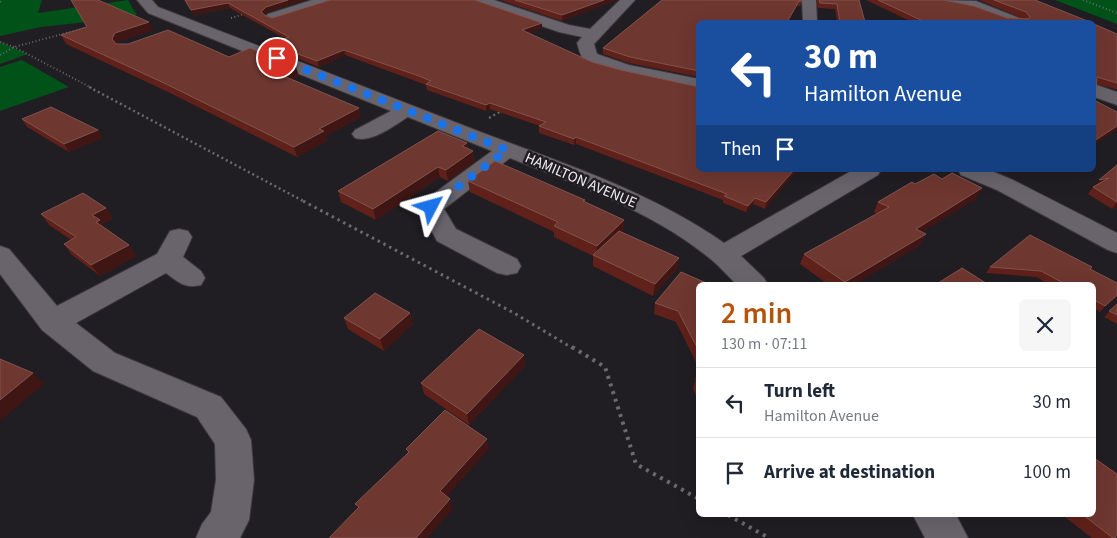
<!DOCTYPE html>
<html lang="en">
<head>
<meta charset="utf-8">
<style>
  :root { --surface:#fff; --page:#f6f6f7; --text:#1f2937; --muted:#747a83; --line:#e0e1e3; --accent:#b45309 }
  body { margin:0; font-family:"Source Sans 3",sans-serif; background:var(--page); color:var(--text); height:100vh; display:flex; flex-direction:column; font-size:19px; white-space:nowrap }
  * { box-sizing:border-box; margin:0 }
  p { font-size:16px; color:var(--muted) }
  .icon { flex:none; width:28px; height:28px; fill:none; stroke:currentColor; stroke-width:2; stroke-linecap:round; stroke-linejoin:round }
  .map { position:relative; flex:1; overflow:hidden }
  .details { position:absolute; left:696px; top:282px; width:400px; height:235px; display:flex; flex-direction:column; background:var(--surface); border-radius:8px; box-shadow:0 5px 20px #0002 }
  .details>* { flex:none }
  .hud { position:absolute; left:696px; top:20px; width:400px; height:152px; border-radius:8px; box-shadow:0 5px 20px #0002; background:#1a4fa0; color:#fff; overflow:hidden }
  .pin { position:absolute; display:grid; place-items:center; width:42px; height:42px; color:#fff; margin:-21px; border:2px solid #fff; border-radius:50%; box-shadow:0 1px 5px #0007 }
  .me { position:absolute; width:55px; margin:-28px; rotate:51deg; stroke-linejoin:round; filter:drop-shadow(0 0 4px #0008) }
  .turn { display:flex; align-items:center; gap:18px; height:105px; padding:0 25px; font-size:22px }
  .turn .icon { width:65px; height:65px; stroke-width:2.5 }
  .turn b { display:block; font-size:35px; line-height:42px }
  .then { display:flex; align-items:center; height:48px; padding:0 25px; background:#0003; gap:10px; font-size:19px }
  .round { display:grid; place-items:center; flex:none; width:52px; height:52px; border-radius:8px; background:var(--page) }
  .overview { display:flex; align-items:center; justify-content:space-between; height:85px; padding:0 25px }
  h1 { font-size:30px; font-weight:600; line-height:38px; color:var(--accent) }
  ul { padding:0; list-style:none }
  li { display:flex; align-items:center; gap:15px; height:70px; padding:0 25px; border-top:1px solid var(--line) }
  li div { flex:1 }
  li b { display:block; font-size:19px }
  li em { font-style:normal }
  .map>svg:first-child { display:block }
</style>
</head>
<body>
<div class="map">
<svg width="1117" height="538" viewBox="0 0 1117 538">
  <rect width="100%" height="100%" fill="#201d23"/>
  <!-- green -->
  <path fill="#005218" d="M 0,0 L 42,0 L 38,13 L 128,0 L 137,15 L 124,18 L 41,27 L 0,36 Z
    M 1056,0 L 1117,0 L 1117,24 L 1055,0 Z
    M 0,42 L 28,54 L 0,64 Z
    M 22,60 L 69,87 L 0,111 L 0,67 Z"/>
  <g fill="none" stroke-linecap="round" stroke-linejoin="round">
    <!-- minor casing -->
    <g stroke="#3c393f" stroke-width="2">
      <path id="minor" d="M 137,0 L 152,0 L 158,7 C 267,49 375,91 483,133 C 565,164 651,192 724,243 L 853,170 L 881,170 L 878,175 L 741,256 L 764,278 L 768,285 L 737,285 C 729,277 721,268 713,261 C 655,212 579,186 510,158 L 444,209 L 456,229 L 517,259 L 521,266 L 517,273 L 507,275 L 497,273 L 437,241 L 419,207 L 422,202 L 492,151 L 408,117 C 393,126 372,143 355,138 L 352,134 L 355,130 L 391,111 L 148,13 Z
        M 312,0 L 334,0 L 332,3 L 273,22 L 268,20 L 265,17 L 268,14 Z
        M 473,0 L 494,0 L 569,25 L 590,29 L 620,0 L 635,0 L 594,44 L 597,54 L 629,65 L 699,79 L 699,91 C 677,86 598,73 585,61 C 580,56 579,49 577,43 L 582,37 L 559,32 L 475,3 Z
        M 802,0 L 816,0 L 817,22 L 803,22 Z
        M 939,0 L 976,1 L 1022,19 L 1025,22 L 1005,22 L 972,9 L 941,3 Z
        M 1094,84 L 1117,92 L 1117,105 L 1094,97 Z
        M 958,170 L 989,170 L 1013,180 L 1117,233 L 1117,253 L 1108,250 L 997,190 L 961,175 Z
        M 179,229 L 188,231 L 192,237 L 183,257 L 201,271 L 205,278 L 201,285 C 185,289 178,282 166,273 L 76,323 L 115,353 L 221,397 L 246,429 L 251,440 L 254,480 L 249,520 L 240,538 L 196,538 L 202,524 L 211,512 L 216,480 L 215,444 L 197,417 L 93,371 L 42,330 L 0,274 L 0,246 L 9,249 L 57,306 L 157,254 L 170,231 Z
        M 913,515 L 956,515 L 968,538 L 925,538 Z"/>
    </g>
    <!-- path-far3 -->
    <path stroke="#6b686e" stroke-width="2" stroke-dasharray="1 2.5" stroke-linecap="butt" d="M 1083,0 L 1117,13
      M 0,2 L 2,0
      M 231,18 L 244,14
      M 0,42 L 14,47 L 92,88
      M 0,55 L 14,47 L 85,28"/>
    <!-- path-far2 -->
    <path stroke="#6b686e" stroke-width="2.5" stroke-dasharray="2 3" stroke-linecap="butt" d="M 89,87 L 305,202
      M 489,118 L 503,110"/>
    <!-- path-far1 -->
    <path stroke="#6b686e" stroke-width="3" stroke-dasharray="2.5 4" stroke-linecap="butt" d="M 303,201 L 514,313 L 574,349"/>
    <!-- path -->
    <path stroke="#6b686e" stroke-width="4" stroke-dasharray="3 5" stroke-linecap="butt" d="M 572,347 L 605,367 L 636,464 L 699,499
      M 728,515 L 769,538"/>
    <!-- minor -->
    <use href="#minor" fill="#69646c" fill-rule="evenodd"/>
  </g>
  <!-- wall -->
  <path fill="#5f2119" d="M 184,0 L 306,0 L 267,12 L 265,15 L 272,18 L 542,23 L 542,28 L 529,33 L 797,170 L 765,209 L 753,204 L 746,212 L 723,203 L 723,200 L 576,144 L 574,145 L 539,133 L 539,126 L 540,126 L 490,109 L 486,111 L 427,90 L 426,85 L 345,55 L 319,67 L 273,49 L 271,44 L 284,38 L 230,8 L 194,15 Z
    M 500,0 L 617,0 L 562,21 Z
    M 662,0 L 802,0 L 800,6 L 797,6 L 788,22 L 699,22 L 699,77 L 629,63 L 603,54 L 603,48 Z
    M 816,0 L 859,0 L 865,22 L 837,22 L 835,9 L 818,8 Z
    M 866,0 L 944,0 L 1007,18 L 1024,19 L 979,0 L 1035,0 L 1090,22 L 912,22 Z
    M 1094,24 L 1117,34 L 1117,89 L 1115,89 L 1096,84 Z
    M 153,30 L 119,41 L 118,44 L 229,57 L 299,76 L 291,79 L 361,117 L 326,136 L 327,141 L 297,157 L 170,93 L 66,44 L 61,35 Z
    M 22,119 L 98,130 L 102,138 L 69,152 L 27,127 Z
    M 467,143 L 468,149 L 473,151 L 474,162 L 448,181 L 440,177 L 376,220 L 341,202 L 338,191 Z
    M 1117,165 L 1117,208 L 1112,209 L 1088,194 L 1093,187 Z
    M 468,181 L 585,200 L 584,202 L 624,220 L 623,231 L 622,232 L 679,258 L 677,269 L 653,296 L 593,266 L 593,256 L 554,237 L 554,232 L 470,192 Z
    M 915,184 L 976,199 L 922,232 L 926,234 L 920,245 L 854,285 L 829,285 L 800,264 L 804,254 L 877,214 L 874,212 L 878,202 Z
    M 106,208 L 113,219 L 102,224 L 104,227 L 129,245 L 136,256 L 100,276 L 72,255 L 64,244 L 71,240 L 49,225 L 41,214 Z
    M 990,267 L 1090,269 L 1117,296 L 1100,312 L 1094,308 L 1094,285 L 1051,285 L 1036,277 L 986,273 Z
    M 699,285 L 699,368 L 676,322 L 654,314 L 655,303 Z
    M 1117,304 L 1117,324 L 1104,317 Z
    M 410,313 L 413,324 L 384,351 L 348,329 L 344,318 Z
    M 525,366 L 469,425 L 424,394 L 421,383 Z
    M 699,377 L 699,402 L 693,389 L 696,378 Z
    M 1062,515 L 1094,515 L 1115,538 L 1092,538 Z"/>
  <!-- shaded-wall -->
  <path fill="#3f1613" d="M 288,0 L 306,0 L 267,12 L 263,17 L 261,12 L 266,7 Z
    M 604,0 L 617,0 L 562,21 L 562,15 Z
    M 799,1 L 797,6 L 788,22 L 787,22 Z
    M 228,3 L 230,8 L 194,15 L 191,10 Z
    M 149,22 L 153,30 L 119,41 L 116,48 L 112,39 L 115,33 Z
    M 542,23 L 542,28 L 523,35 L 522,30 Z
    M 344,50 L 345,55 L 319,67 L 317,61 Z
    M 296,67 L 299,76 L 282,83 L 279,74 Z
    M 490,103 L 490,109 L 486,111 L 486,105 Z
    M 359,108 L 361,117 L 326,136 L 327,141 L 297,157 L 294,147 L 319,129 Z
    M 1117,126 L 1117,130 L 1094,145 L 1094,141 Z
    M 98,130 L 102,138 L 69,152 L 64,144 Z
    M 576,137 L 576,144 L 574,145 L 574,139 Z
    M 467,143 L 468,153 L 462,146 Z
    M 473,151 L 474,162 L 448,181 L 446,170 Z
    M 438,167 L 440,177 L 376,220 L 373,209 Z
    M 794,170 L 797,170 L 765,209 L 766,202 Z
    M 1109,178 L 1094,186 L 1099,180 Z
    M 982,188 L 976,199 L 911,239 L 916,229 Z
    M 755,198 L 753,204 L 746,212 L 748,206 Z
    M 1117,202 L 1117,208 L 1112,209 Z
    M 106,208 L 113,219 L 102,224 L 107,231 L 104,233 L 92,215 Z
    M 624,220 L 623,231 L 596,257 L 597,246 Z
    M 926,234 L 920,245 L 854,285 L 844,285 L 845,282 Z
    M 129,245 L 136,256 L 100,276 L 91,265 Z
    M 679,258 L 677,269 L 653,296 L 655,284 Z
    M 1117,295 L 1117,296 L 1100,312 L 1105,306 Z
    M 410,313 L 413,324 L 384,351 L 380,339 Z
    M 524,355 L 525,366 L 469,425 L 467,414 Z
    M 33,373 L 44,384 L 0,421 L 0,400 Z
    M 487,439 L 489,449 L 443,501 L 440,491 Z
    M 450,499 L 453,509 L 428,538 L 416,538 Z"/>
  <!-- building -->
  <path fill="#6e3730" stroke="#82534e" d="M 71,0 L 98,0 L 149,22 L 115,33 L 112,39 L 116,44 L 128,44 L 168,30 L 229,57 L 250,48 L 296,67 L 279,74 L 359,108 L 319,129 L 324,131 L 294,147 L 166,84 L 61,35 L 87,27 Z
    M 185,0 L 288,0 L 266,7 L 261,12 L 266,16 L 272,18 L 330,0 L 475,0 L 542,23 L 522,30 L 592,62 L 621,70 L 699,87 L 699,170 L 794,170 L 766,202 L 755,198 L 748,206 L 724,196 L 727,194 L 576,137 L 574,139 L 539,126 L 546,122 L 490,103 L 486,105 L 426,84 L 431,81 L 419,76 L 344,50 L 317,61 L 271,44 L 289,37 L 228,3 L 191,10 Z
    M 515,0 L 604,0 L 562,15 Z
    M 662,0 L 802,0 L 802,1 L 799,1 L 787,22 L 699,22 L 699,71 L 630,57 L 603,48 Z
    M 819,0 L 859,0 L 865,22 L 840,22 L 837,4 L 820,3 Z
    M 878,0 L 944,0 L 974,6 L 1007,18 L 1028,19 L 1030,17 L 1026,12 L 994,0 L 1035,0 L 1090,22 L 925,22 Z
    M 1094,24 L 1117,34 L 1117,83 L 1097,77 L 1096,88 L 1094,88 Z
    M 1094,100 L 1117,112 L 1117,126 L 1094,141 Z
    M 51,107 L 98,130 L 64,144 L 22,119 Z
    M 438,131 L 467,143 L 462,146 L 473,151 L 446,170 L 438,167 L 373,209 L 338,191 Z
    M 495,161 L 585,200 L 583,201 L 624,220 L 597,246 L 554,226 L 558,222 L 468,181 Z
    M 1117,165 L 1117,202 L 1093,187 L 1109,178 L 1099,180 Z
    M 952,173 L 982,188 L 916,229 L 926,234 L 845,282 L 804,254 L 889,207 L 878,202 L 912,182 L 915,184 L 934,174 L 942,179 Z
    M 83,193 L 106,208 L 92,215 L 100,220 L 96,222 L 129,245 L 91,265 L 64,244 L 76,237 L 41,214 Z
    M 619,231 L 679,258 L 655,284 L 593,255 Z
    M 1030,235 L 1092,267 L 1090,269 L 1117,283 L 1117,295 L 1105,306 L 1094,300 L 1094,285 L 1067,285 L 1041,271 L 990,267 Z
    M 962,268 L 989,285 L 935,285 Z
    M 681,272 L 711,285 L 699,285 L 699,351 L 678,311 L 655,303 Z
    M 375,293 L 410,313 L 380,339 L 344,318 Z
    M 1117,304 L 1117,315 L 1109,311 Z
    M 479,329 L 524,355 L 467,414 L 421,383 Z
    M 0,359 L 33,373 L 0,400 Z
    M 699,377 L 699,385 L 696,378 Z
    M 445,410 L 487,439 L 440,491 L 450,499 L 416,538 L 329,538 L 359,507 L 355,504 L 409,452 L 406,449 Z
    M 1094,458 L 1117,474 L 1117,535 L 1115,538 L 1113,538 L 1083,515 L 1094,515 Z"/>
  <g fill="none" stroke-linecap="round" stroke-linejoin="round">
    <!-- route -->
    <path stroke="#1a73e8" stroke-width="9" stroke-dasharray="0 16.2" d="M 277,58 L 507,150 L 431,207"/>
  </g>
  <g text-anchor="middle" stroke-width="5" stroke-linejoin="round" paint-order="stroke">
    <!-- far-street labels -->
    <g font-size="15" fill="#eeebf0" stroke="#201d23">
      <text transform="translate(581 180) rotate(23)" y="5">HAMILTON AVENUE</text>
    </g>
  </g>
</svg>
<div class="pin" style="left:277px;top:58px;background:#d93025"><svg class="icon" aria-label="arrive" viewBox="0 0 24 24"><path d="M6 21V4h12l-3 4 3 4H6"/></svg></div>
<svg class="me" style="left:431px;top:207px" viewBox="-20 -20 40 40"><path d="M0-17L14 15 0 8-14 15z" fill="#1a73e8" stroke="#fff" stroke-width="4"/></svg>
<div class="hud">
<div class="turn"><svg class="icon" aria-label="left" viewBox="0 0 24 24"><path d="M17 20v-9H6M10 6l-5 5 5 5"/></svg><div><b>30 m</b>Hamilton Avenue</div></div>
<div class="then">Then<svg class="icon" aria-label="arrive" viewBox="0 0 24 24"><path d="M6 21V4h12l-3 4 3 4H6"/></svg></div>
</div>
<section class="details">
<div class="overview"><div><h1>2 min</h1><p>130 m · 07:11</p></div><a class="round"><svg class="icon" aria-label="close" viewBox="0 0 24 24"><path d="M6 6l12 12M18 6L6 18"/></svg></a></div>
<ul>
<li><svg class="icon" aria-label="left" viewBox="0 0 24 24"><path d="M17 20v-9H6M10 6l-5 5 5 5"/></svg><div><b>Turn left</b><p>Hamilton Avenue</p></div><em>30 m</em></li>
<li><svg class="icon" aria-label="arrive" viewBox="0 0 24 24"><path d="M6 21V4h12l-3 4 3 4H6"/></svg><div><b>Arrive at destination</b></div><em>100 m</em></li>
</ul>
</section>
</div>
</body>
</html>
